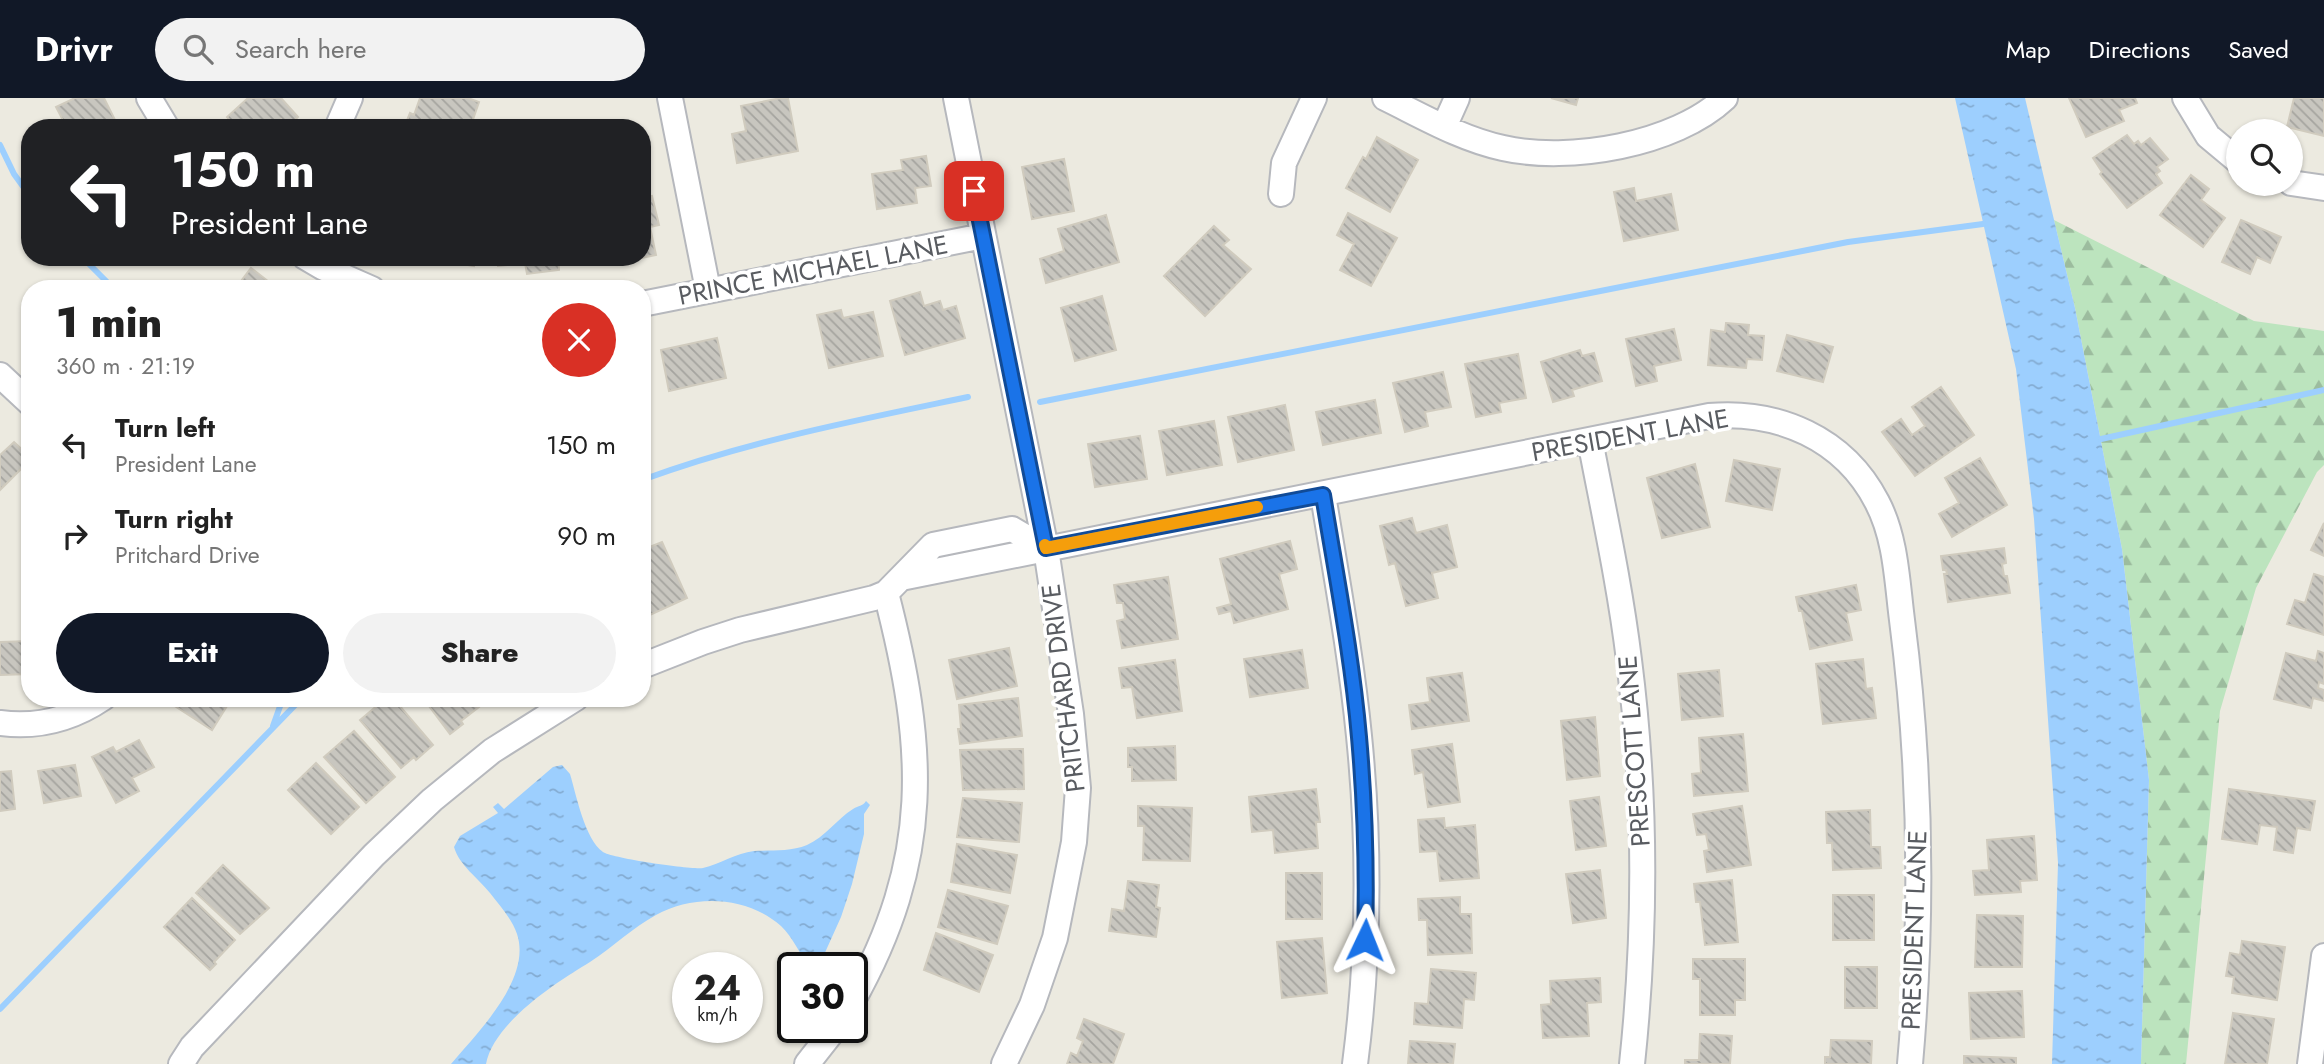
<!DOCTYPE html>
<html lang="en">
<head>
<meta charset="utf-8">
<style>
  :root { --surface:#fff; --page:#f2f2f2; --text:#222; --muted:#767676; --accent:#111827 }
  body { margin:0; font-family:Jost,sans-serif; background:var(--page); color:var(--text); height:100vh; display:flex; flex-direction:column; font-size:26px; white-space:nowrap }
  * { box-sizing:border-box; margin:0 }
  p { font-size:23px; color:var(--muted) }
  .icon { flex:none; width:38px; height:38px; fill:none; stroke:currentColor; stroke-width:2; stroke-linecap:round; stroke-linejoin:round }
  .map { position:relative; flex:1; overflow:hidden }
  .panel { position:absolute; left:21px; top:182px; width:630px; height:427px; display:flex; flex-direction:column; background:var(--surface); border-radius:28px; box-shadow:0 2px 5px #0004 }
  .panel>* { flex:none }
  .banner { position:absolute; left:21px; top:21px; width:630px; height:147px; border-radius:28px; box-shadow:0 2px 5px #0004; background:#202124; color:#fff; overflow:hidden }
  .buttons { position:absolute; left:2226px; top:21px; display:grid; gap:14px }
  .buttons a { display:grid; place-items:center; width:77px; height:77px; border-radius:50%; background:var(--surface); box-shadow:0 2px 5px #0004; font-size:35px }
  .speed { position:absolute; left:672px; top:854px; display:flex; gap:14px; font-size:35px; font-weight:700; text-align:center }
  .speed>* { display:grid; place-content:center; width:91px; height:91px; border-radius:50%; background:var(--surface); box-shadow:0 2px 5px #0004; line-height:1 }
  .speed small { font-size:18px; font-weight:400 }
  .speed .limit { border:4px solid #111; border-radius:10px; background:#fff; color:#111 }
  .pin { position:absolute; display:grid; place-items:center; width:60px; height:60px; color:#fff; margin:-30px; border-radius:14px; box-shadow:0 4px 10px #0006 }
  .me { position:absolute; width:77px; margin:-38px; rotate:2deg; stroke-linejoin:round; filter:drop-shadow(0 0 5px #0008) }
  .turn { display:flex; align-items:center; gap:24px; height:147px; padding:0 35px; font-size:32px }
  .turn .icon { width:91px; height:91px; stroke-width:2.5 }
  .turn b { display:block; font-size:49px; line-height:60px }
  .round { display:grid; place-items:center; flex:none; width:74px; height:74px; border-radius:37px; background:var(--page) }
  .headline { display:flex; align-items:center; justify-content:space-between; height:119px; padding:0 35px }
  h1 { font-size:42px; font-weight:800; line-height:52px }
  .action { display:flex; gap:14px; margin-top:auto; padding:14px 35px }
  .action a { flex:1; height:80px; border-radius:42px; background:var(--accent); color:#fff; font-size:28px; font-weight:800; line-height:80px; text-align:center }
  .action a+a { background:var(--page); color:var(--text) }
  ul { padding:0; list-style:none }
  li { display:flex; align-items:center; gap:21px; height:91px; padding:0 35px }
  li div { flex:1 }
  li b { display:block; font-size:26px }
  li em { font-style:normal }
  header { display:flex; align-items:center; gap:42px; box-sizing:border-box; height:98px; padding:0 35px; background:var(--accent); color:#fff }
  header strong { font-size:33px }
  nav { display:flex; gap:38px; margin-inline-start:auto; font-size:24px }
  .search { width:490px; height:63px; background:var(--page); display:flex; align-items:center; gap:18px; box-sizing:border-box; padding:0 24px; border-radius:38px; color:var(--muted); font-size:26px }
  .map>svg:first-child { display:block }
</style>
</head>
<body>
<header>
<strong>Drivr</strong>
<div class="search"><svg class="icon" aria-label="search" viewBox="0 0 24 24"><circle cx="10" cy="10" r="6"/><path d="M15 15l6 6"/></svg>Search here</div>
<nav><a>Map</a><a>Directions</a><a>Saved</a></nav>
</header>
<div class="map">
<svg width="2324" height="966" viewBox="0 0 2324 966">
  <defs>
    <pattern id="forest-firs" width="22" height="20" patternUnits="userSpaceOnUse" patternTransform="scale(1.75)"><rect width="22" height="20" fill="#bce4be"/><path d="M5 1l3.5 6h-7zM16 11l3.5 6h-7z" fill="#9cbc9e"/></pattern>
    <pattern id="water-ripples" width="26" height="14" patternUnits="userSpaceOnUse" patternTransform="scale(1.75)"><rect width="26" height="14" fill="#9dcffe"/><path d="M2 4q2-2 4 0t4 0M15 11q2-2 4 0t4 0" fill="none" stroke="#83abd1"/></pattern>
    <pattern id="building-back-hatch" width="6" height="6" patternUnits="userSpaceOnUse" patternTransform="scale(1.75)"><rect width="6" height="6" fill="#c8c6bf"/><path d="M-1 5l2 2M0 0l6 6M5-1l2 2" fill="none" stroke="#a5a49f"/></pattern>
  </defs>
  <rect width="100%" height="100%" fill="#eceae0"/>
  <!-- forest -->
  <path fill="url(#forest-firs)" d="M 2054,122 L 2254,223 L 2324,233 L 2324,367 L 2317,374 L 2256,490 L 2220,613 L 2186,966 L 2141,966 L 2149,682 L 2122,451 L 2075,210 Z"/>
  <!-- water -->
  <path fill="url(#water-ripples)" d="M 1955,0 L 2025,0 L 2075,210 L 2122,451 L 2149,682 L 2141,966 L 2052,966 L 2058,765 L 2034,421 L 2016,271 Z
    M 562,667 L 570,676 C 576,696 585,742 603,754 C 611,760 692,772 703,770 C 720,766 736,755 754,753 C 771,752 790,754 807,747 C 825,739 837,721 853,711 C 859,707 862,709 866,703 L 870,707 L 864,716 L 864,736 L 852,786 L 841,819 L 823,859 L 810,869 L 808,868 C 799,854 793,840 781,828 C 747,798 694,796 656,817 C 632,830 613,849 590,864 C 557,884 494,924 486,966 L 451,966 C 478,934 532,881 517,836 C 512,821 500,808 490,795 C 478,780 459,767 454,749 L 460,738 L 498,715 L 493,709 L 498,705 L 504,711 L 553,669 Z"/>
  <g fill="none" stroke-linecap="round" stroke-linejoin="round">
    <!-- stream -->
    <path stroke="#9dcffe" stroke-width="6" d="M 0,47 L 14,76 L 30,98
      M 82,159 L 114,191
      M 1040,304 L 1848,144 L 1983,126
      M 2101,341 L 2324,292
      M 642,382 C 748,343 858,322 968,299
      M 273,628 L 283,600
      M 0,911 L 302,600"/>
  </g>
  <!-- building -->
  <path fill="url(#building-back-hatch)" stroke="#d0cbbe" stroke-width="2" d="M 75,0 L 104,0 L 119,30 L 67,30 L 56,9 Z
    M 248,0 L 281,0 L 298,19 L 288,28 L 281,21 L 272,30 L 236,30 L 227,19 Z
    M 420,0 L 468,0 L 479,4 L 470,30 L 404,30 L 410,15 L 414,17 Z
    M 781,0 L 788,0 L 798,53 L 737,65 L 732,36 L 746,33 L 741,8 Z
    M 1551,0 L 1578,0 L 1576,7 Z
    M 2069,0 L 2135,0 L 2137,5 L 2119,12 L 2124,23 L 2086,39 Z
    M 2294,0 L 2324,0 L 2324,38 L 2287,29 Z
    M 2127,37 L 2134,46 L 2138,43 L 2141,47 L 2150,40 L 2168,61 L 2157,69 L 2160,73 L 2156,76 L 2162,85 L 2127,110 L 2100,76 L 2102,74 L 2093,60 Z
    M 1377,39 L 1418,62 L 1390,114 L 1346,90 L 1363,59 L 1366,61 Z
    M 926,58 L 931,88 L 915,90 L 917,105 L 877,111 L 872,76 L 903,72 L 901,62 Z
    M 1064,61 L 1074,113 L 1032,121 L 1022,69 Z
    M 2191,77 L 2209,91 L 2201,102 L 2225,120 L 2203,149 L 2160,117 Z
    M 1634,90 L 1636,103 L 1671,96 L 1678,132 L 1624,143 L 1614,94 Z
    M 652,98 L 659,127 L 650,129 L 656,157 L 612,166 L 611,159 L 642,159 L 642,100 Z
    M 1348,115 L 1397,140 L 1371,188 L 1340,172 L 1354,146 L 1337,137 Z
    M 1106,117 L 1119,164 L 1046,185 L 1040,161 L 1064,153 L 1058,131 Z
    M 2241,122 L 2281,139 L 2270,165 L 2257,159 L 2250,176 L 2222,164 Z
    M 1214,128 L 1229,142 L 1223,147 L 1251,171 L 1205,218 L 1164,178 Z
    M 451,159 L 476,159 L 474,168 L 450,164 Z
    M 497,159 L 558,159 L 559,172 L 527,176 L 525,165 L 498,168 Z
    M 251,170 L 278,191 L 235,191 Z
    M 920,194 L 924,208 L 940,203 L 943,212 L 956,208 L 965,240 L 905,257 L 890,203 Z
    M 1102,198 L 1116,252 L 1075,263 L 1061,210 Z
    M 841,212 L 843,220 L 873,214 L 883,258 L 829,270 L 817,217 Z
    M 1726,225 L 1749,227 L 1748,237 L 1764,238 L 1762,262 L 1747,261 L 1746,270 L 1708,267 L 1711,232 L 1725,234 Z
    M 1674,231 L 1681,262 L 1654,268 L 1657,283 L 1636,288 L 1626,241 Z
    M 1787,237 L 1833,249 L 1823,284 L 1777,273 Z
    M 717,240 L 726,280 L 669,293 L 661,252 Z
    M 1580,252 L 1582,258 L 1594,255 L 1602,283 L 1572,292 L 1574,298 L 1553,304 L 1541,264 Z
    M 1518,256 L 1526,300 L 1499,305 L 1501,314 L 1476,319 L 1465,266 Z
    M 1443,274 L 1451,309 L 1425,314 L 1428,328 L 1405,334 L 1393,285 Z
    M 1941,289 L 1974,337 L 1915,378 L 1882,334 L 1901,321 L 1912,337 L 1925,328 L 1912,309 Z
    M 1375,302 L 1381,335 L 1323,347 L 1316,314 Z
    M 1285,307 L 1294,352 L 1238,364 L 1228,319 Z
    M 1214,323 L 1222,367 L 1167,377 L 1159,333 Z
    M 1140,338 L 1147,381 L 1095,389 L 1088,346 Z
    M 14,344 L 30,359 L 30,362 L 0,392 L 0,357 Z
    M 1980,360 L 2007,407 L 1952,439 L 1939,416 L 1959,405 L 1945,380 Z
    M 1734,362 L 1780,371 L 1772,412 L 1726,403 Z
    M 1695,366 L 1710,429 L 1662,440 L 1647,380 Z
    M 1412,420 L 1416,435 L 1447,427 L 1457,469 L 1432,475 L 1438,500 L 1406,508 L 1395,465 L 1389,467 L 1380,428 Z
    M 2324,425 L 2324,458 L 2311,452 Z
    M 1290,443 L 1297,471 L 1279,476 L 1288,511 L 1234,525 L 1231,513 L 1219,516 L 1217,510 L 1231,506 L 1220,461 Z
    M 662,444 L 687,500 L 650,517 L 642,499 L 642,452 Z
    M 2004,450 L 2006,465 L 2002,466 L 2004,478 L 2007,478 L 2010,495 L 1948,504 L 1944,476 L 1947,476 L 1946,472 L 1943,472 L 1941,458 Z
    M 2314,476 L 2324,479 L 2324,537 L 2287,526 L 2295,502 L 2305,505 Z
    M 1168,479 L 1178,541 L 1122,550 L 1117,523 L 1125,521 L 1123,505 L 1117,505 L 1114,487 Z
    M 1856,487 L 1861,512 L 1846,515 L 1852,542 L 1810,551 L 1802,513 L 1799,513 L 1796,499 Z
    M 30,543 L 30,576 L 0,577 L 0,544 Z
    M 1009,550 L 1017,588 L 957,601 L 949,562 Z
    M 1302,552 L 1308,590 L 1250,599 L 1244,561 Z
    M 2318,553 L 2324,555 L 2324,586 L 2319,584 L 2318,590 L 2324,592 L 2324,603 L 2313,600 L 2311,610 L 2274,601 L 2286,555 L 2316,563 Z
    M 1863,561 L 1866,591 L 1872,590 L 1876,620 L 1823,626 L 1816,566 Z
    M 1175,562 L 1182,613 L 1137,620 L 1132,589 L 1122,590 L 1119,570 Z
    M 1719,572 L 1723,618 L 1682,622 L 1678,576 Z
    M 1462,575 L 1469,623 L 1412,631 L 1409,607 L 1430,604 L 1427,580 Z
    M 169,600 L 232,600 L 212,632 L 167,603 Z
    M 386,600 L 393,600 L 433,647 L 416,662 L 414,659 L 401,670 L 360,622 Z
    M 423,600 L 473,600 L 479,609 L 461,623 L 463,626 L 450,636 Z
    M 1018,600 L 1022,638 L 960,646 L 958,631 L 961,631 L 959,607 Z
    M 1595,619 L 1600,678 L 1567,682 L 1561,623 Z
    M 354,633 L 395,679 L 366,705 L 324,659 Z
    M 1743,636 L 1748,693 L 1694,698 L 1692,676 L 1701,675 L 1699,640 Z
    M 139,642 L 154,669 L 132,680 L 139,693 L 116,705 L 92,659 L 113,649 L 116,654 Z
    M 1452,646 L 1460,704 L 1428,709 L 1423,674 L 1415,676 L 1412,652 Z
    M 1175,648 L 1176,682 L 1132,683 L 1132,669 L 1128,669 L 1128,650 Z
    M 1023,651 L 1024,691 L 963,692 L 960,652 Z
    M 316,665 L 359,709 L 331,736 L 288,692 Z
    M 75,667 L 81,698 L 44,705 L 38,673 Z
    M 11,673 L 15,711 L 0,713 L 0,674 Z
    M 1316,691 L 1320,724 L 1316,724 L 1318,750 L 1275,755 L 1273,732 L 1252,734 L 1249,699 Z
    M 2229,691 L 2315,703 L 2310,732 L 2297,730 L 2293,755 L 2274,752 L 2277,729 L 2260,727 L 2257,746 L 2222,741 Z
    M 1599,699 L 1606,748 L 1576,752 L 1570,703 Z
    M 963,700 L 1022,705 L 1019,744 L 957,739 Z
    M 1138,708 L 1192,710 L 1190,763 L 1143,762 L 1144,728 L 1138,728 Z
    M 1742,708 L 1751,767 L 1707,774 L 1704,753 L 1709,752 L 1706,736 L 1697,737 L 1693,716 Z
    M 1870,712 L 1871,749 L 1880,749 L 1881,770 L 1833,772 L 1832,745 L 1827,745 L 1826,714 Z
    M 1444,720 L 1445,730 L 1475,727 L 1479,780 L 1440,783 L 1437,753 L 1420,754 L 1418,722 Z
    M 2034,738 L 2037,782 L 2020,783 L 2021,794 L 1975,797 L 1973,773 L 1989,772 L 1987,742 Z
    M 957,746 L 1017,757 L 1010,795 L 951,784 Z
    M 223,767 L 269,810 L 240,836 L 196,795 Z
    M 1600,772 L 1606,820 L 1573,825 L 1566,776 Z
    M 1286,775 L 1322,775 L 1322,821 L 1286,821 Z
    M 1732,782 L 1738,844 L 1705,847 L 1700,804 L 1696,804 L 1694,786 Z
    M 1128,783 L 1159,787 L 1156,809 L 1160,810 L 1156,839 L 1109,833 L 1112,811 L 1124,813 Z
    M 948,792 L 1008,808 L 997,846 L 938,829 Z
    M 1833,797 L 1874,797 L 1874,842 L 1833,842 Z
    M 1460,799 L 1460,816 L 1471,816 L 1472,855 L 1428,857 L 1427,822 L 1419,822 L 1418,801 Z
    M 192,800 L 235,842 L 214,864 L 216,866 L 210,872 L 164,829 Z
    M 1977,817 L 2023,818 L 2022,869 L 1975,869 Z
    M 936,835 L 993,857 L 979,894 L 924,872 Z
    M 1322,840 L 1327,895 L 1282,900 L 1277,844 Z
    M 2242,843 L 2285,849 L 2277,902 L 2232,895 L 2234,879 L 2226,878 L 2230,855 L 2240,857 Z
    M 1693,861 L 1745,861 L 1745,902 L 1735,902 L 1735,917 L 1700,917 L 1700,881 L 1693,881 Z
    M 1845,869 L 1877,869 L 1877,910 L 1845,910 Z
    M 1431,871 L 1476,875 L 1474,902 L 1464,901 L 1462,930 L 1414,926 L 1415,905 L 1428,906 Z
    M 1600,880 L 1601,904 L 1587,905 L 1589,938 L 1543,940 L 1541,907 L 1551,906 L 1550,883 Z
    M 2022,893 L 2024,939 L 1971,941 L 1969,895 Z
    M 2233,915 L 2274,921 L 2267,966 L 2225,966 Z
    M 1084,921 L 1124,936 L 1113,966 L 1067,966 L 1071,955 L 1077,958 L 1083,943 L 1077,940 Z
    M 1700,936 L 1732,938 L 1730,966 L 1685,966 L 1685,962 L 1699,962 Z
    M 1831,942 L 1872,943 L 1871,966 L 1825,966 L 1825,959 L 1830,959 Z
    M 1410,943 L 1455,946 L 1453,966 L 1408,966 Z
    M 1964,958 L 2016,960 L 2016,966 L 1964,966 Z"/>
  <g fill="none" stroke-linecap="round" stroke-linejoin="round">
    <!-- minor casing -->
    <g stroke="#b6b8bd" stroke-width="28">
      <path id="minor" d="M 149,0 L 167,30
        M 670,0 L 708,192
        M 956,0 L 1046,451 L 1071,616 L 1078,690 L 1074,744 L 1055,840 L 1032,907 L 1004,966
        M 1385,0 C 1422,18 1461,41 1503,50 C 1569,65 1675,47 1725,0
        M 2185,0 L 2208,38 L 2238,63
        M 1444,29 L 1457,0
        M 337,30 L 350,0
        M 2291,85 L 2324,90
        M 1281,96 L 1284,65 L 1314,0
        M 305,159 L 322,169 L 372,191
        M 642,206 L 983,138
        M 0,277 L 30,305
        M 1590,342 C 1604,415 1620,488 1629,562 C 1646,695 1646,833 1632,966
        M 1323,397 C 1336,477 1351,557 1359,638 C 1370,747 1369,858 1355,966
        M 901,480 L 1709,318 C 1778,312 1844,340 1877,404 C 1896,440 1897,483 1902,522 C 1921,669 1923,819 1910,966
        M 642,568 L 703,544 L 740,532 L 874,500 L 886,495 L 933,447 L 1012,431 L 1046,451
        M 0,625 C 38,630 72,621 103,600
        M 852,904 C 933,760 926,650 886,495
        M 181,966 L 192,949 L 374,757 L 432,702 L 492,653 L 576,600
        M 807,966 L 836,929
        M 2310,966 L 2324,858"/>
    </g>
    <!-- minor -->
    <use href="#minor" stroke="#fff" stroke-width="24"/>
  </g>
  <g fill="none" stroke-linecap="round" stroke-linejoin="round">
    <!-- route casing -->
    <g stroke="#114b97" stroke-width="18">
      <path id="route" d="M 974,93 L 1046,450 L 1323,397 C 1336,477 1352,558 1359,639 C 1365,707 1367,774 1365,842"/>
    </g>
    <!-- route -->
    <use href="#route" stroke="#1a73e8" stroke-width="12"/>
    <!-- slow -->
    <path stroke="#f59e0b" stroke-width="12" d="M 1045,447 L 1046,450 L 1257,409"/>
  </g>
  <g text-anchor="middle" stroke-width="7" stroke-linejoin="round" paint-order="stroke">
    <!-- street labels -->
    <g font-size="26" fill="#595c61" stroke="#fff">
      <text transform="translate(813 172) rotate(-11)" y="9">PRINCE MICHAEL LANE</text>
      <text transform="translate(1630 337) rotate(-10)" y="9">PRESIDENT LANE</text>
      <text transform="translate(1063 590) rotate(-97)" y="9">PRITCHARD DRIVE</text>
      <text transform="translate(1634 653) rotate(-94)" y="9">PRESCOTT LANE</text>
      <text transform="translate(1914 832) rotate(-88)" y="9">PRESIDENT LANE</text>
    </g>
  </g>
</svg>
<div class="buttons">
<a><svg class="icon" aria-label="search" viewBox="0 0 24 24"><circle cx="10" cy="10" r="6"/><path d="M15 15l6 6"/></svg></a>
</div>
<div class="speed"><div>24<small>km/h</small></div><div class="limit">30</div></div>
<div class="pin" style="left:974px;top:93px;background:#d93025"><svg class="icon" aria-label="arrive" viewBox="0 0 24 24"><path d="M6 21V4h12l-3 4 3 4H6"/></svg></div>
<svg class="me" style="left:1365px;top:842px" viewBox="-20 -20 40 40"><path d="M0-17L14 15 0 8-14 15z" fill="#1a73e8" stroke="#fff" stroke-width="4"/></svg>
<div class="banner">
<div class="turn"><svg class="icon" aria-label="left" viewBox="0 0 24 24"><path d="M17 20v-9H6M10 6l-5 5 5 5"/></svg><div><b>150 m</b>President Lane</div></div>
</div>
<section class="panel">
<div class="headline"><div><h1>1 min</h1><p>360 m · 21:19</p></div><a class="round" style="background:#d93025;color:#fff"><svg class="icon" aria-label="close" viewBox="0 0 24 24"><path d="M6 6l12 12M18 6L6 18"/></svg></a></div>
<ul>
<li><svg class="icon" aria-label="left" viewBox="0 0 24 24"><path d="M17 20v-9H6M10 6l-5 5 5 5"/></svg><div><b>Turn left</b><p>President Lane</p></div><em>150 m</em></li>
<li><svg class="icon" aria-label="right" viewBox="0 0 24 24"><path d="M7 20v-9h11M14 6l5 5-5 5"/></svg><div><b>Turn right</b><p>Pritchard Drive</p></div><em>90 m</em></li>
</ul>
<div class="action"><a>Exit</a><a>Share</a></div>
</section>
</div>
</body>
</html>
